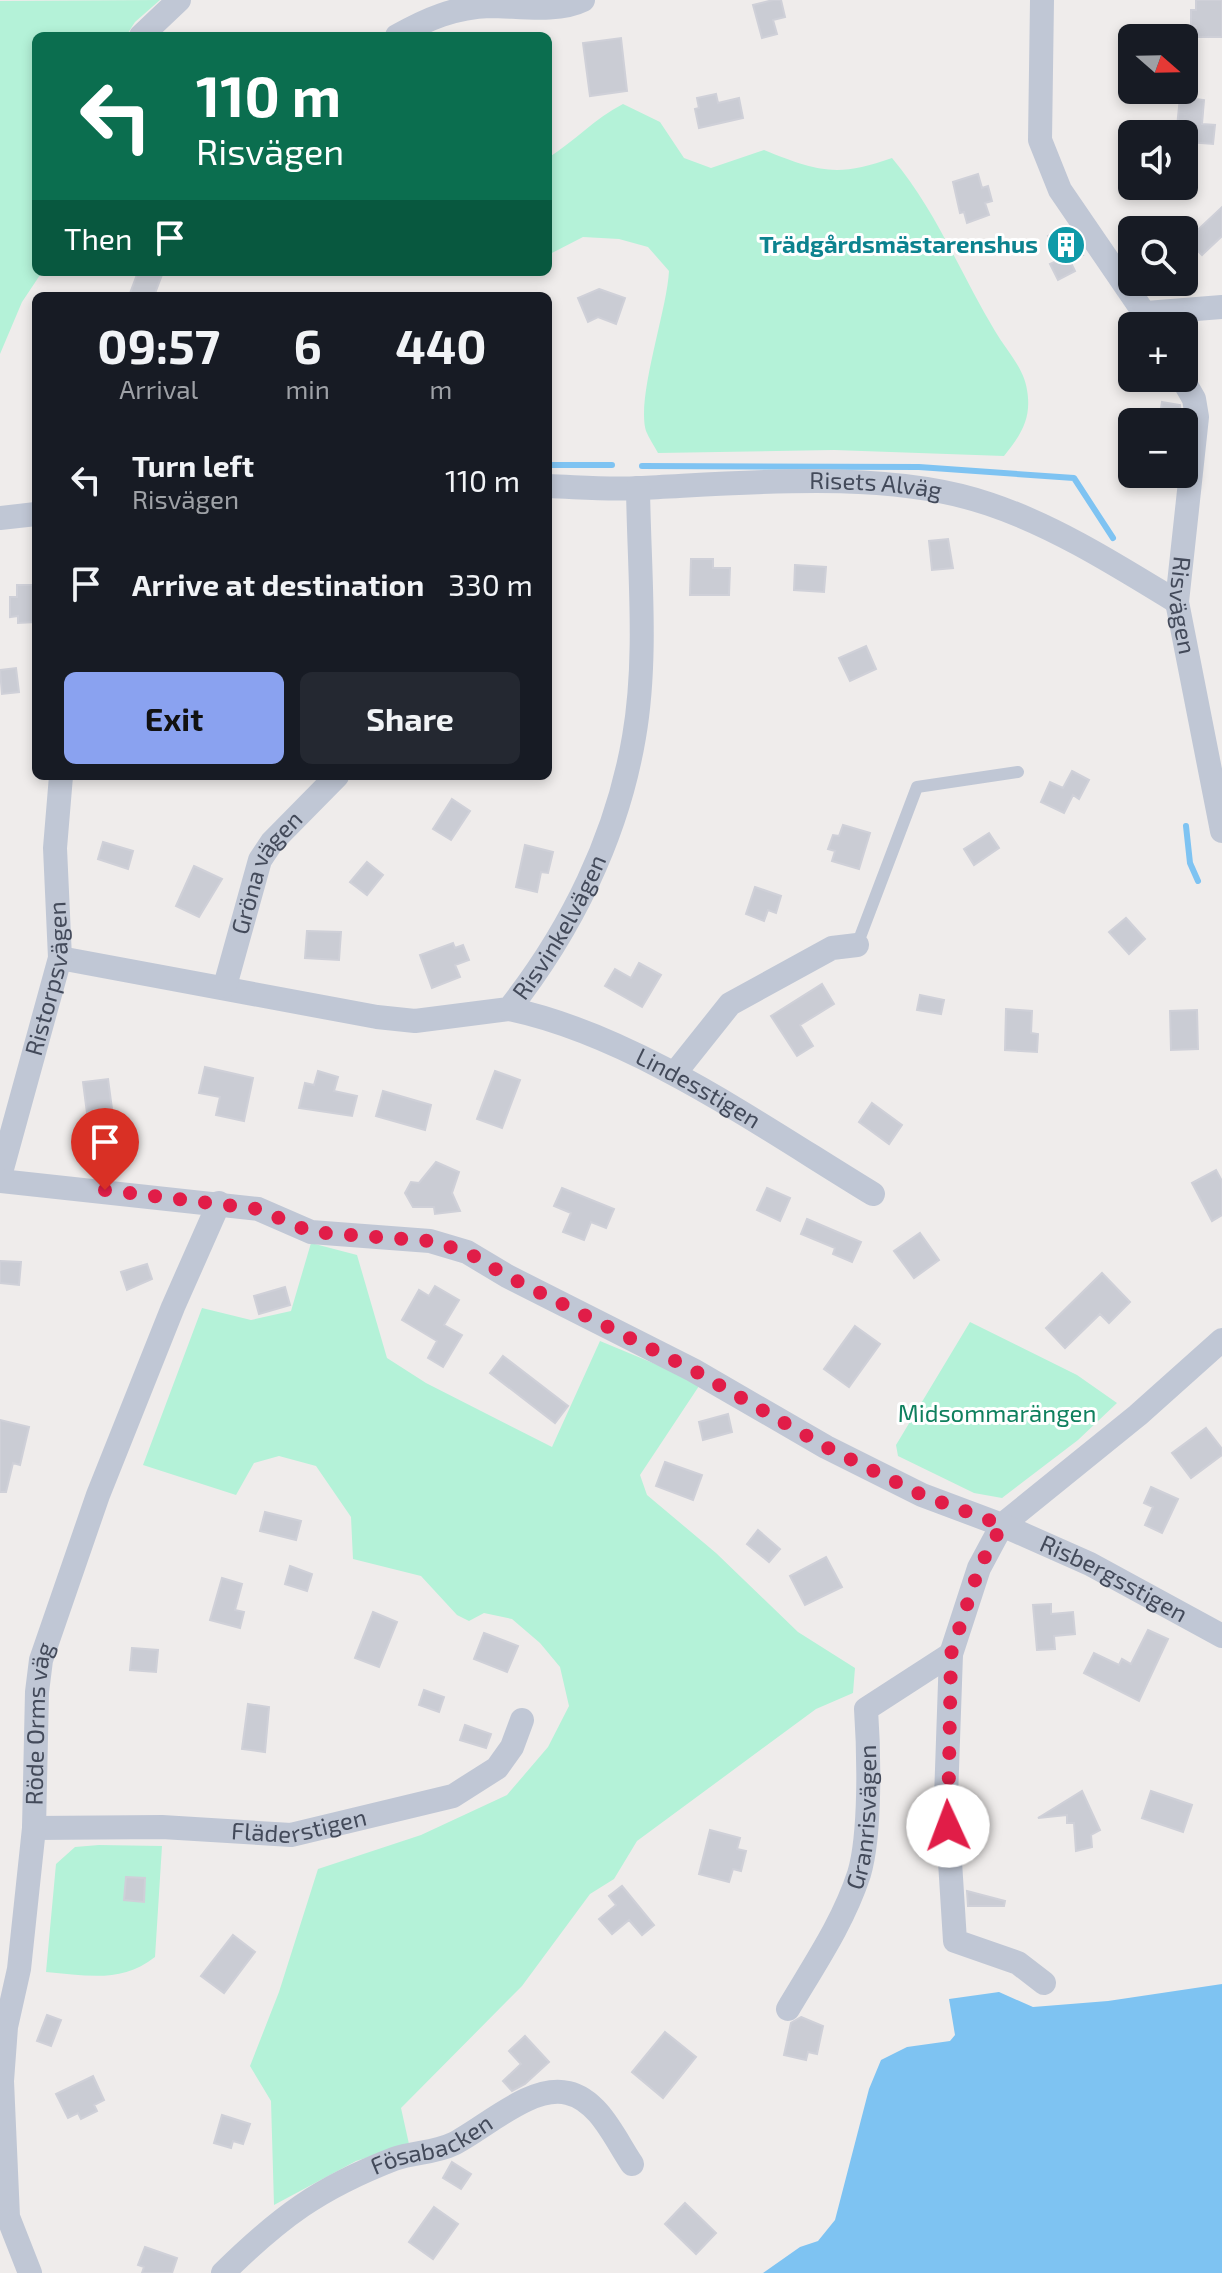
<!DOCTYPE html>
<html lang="en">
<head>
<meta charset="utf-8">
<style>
  :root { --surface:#171b24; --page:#242831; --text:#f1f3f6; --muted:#9ea1a6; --accent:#8aa2f0 }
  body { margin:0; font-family:"Exo 2",sans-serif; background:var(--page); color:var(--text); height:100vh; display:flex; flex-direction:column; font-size:30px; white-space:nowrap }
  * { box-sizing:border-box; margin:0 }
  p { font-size:26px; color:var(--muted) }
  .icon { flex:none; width:44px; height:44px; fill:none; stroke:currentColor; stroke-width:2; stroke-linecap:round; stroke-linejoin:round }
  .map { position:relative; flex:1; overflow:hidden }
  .side { position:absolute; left:32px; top:292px; width:520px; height:488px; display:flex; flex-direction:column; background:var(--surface); border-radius:12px; box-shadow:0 4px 12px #0003 }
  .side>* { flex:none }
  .hud { position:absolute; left:32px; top:32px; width:520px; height:244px; border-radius:12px; box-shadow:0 4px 12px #0003; background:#0b6e4f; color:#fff; overflow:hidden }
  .needle { width:52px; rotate:110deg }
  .buttons { position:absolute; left:1118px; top:24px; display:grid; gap:16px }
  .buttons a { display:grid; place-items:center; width:80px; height:80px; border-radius:12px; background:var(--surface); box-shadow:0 4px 12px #0003; font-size:40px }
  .pin { position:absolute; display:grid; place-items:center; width:68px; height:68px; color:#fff; margin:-82px -34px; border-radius:50% 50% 50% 0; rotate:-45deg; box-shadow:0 0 8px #0007 }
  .pin .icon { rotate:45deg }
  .me { position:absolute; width:88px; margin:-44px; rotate:358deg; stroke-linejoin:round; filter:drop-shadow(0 0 6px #0008) }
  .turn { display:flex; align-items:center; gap:28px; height:168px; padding:0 32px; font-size:36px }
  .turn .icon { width:104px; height:104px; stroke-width:2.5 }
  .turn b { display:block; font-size:56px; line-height:68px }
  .then { display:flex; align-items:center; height:76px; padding:0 32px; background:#0003; gap:16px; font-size:30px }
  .eta { display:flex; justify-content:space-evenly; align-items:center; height:136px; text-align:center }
  .eta b { font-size:48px; font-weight:700; line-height:56px }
  .primary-button { display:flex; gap:16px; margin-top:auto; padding:16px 32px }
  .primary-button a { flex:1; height:92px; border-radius:12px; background:var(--accent); color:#111; font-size:32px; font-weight:700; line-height:92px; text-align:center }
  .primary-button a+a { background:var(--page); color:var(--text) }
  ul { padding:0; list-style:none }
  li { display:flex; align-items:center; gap:24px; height:104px; padding:0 32px }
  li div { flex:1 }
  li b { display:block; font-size:30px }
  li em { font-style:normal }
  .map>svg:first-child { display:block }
</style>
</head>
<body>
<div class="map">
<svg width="1222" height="2273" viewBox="0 0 1222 2273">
  <rect width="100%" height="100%" fill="#efeceb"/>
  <!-- green -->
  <path fill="#b4f2d8" d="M 160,0 L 135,22 L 126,36 L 36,36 L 36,272 L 42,272 L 22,302 L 0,354 L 0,1 Z
    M 623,104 L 660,122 L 684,158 L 711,168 L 764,150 C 816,171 837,178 892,158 C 936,210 960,273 995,331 C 1006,350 1024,368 1027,390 C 1032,418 1021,435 1004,456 L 834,450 L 658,453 C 654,446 649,438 646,431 C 636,398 667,311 669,271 L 648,247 L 619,239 L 583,237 L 548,255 L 548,158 C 575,141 595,118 623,104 Z
    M 311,1243 L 357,1255 L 387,1358 L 426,1383 L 552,1447 L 600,1341 L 701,1383 L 640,1475 L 647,1495 L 716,1553 L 798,1632 L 855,1668 L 853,1693 L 816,1709 L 637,1841 L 614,1879 L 590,1894 L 522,1986 L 401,2108 L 409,2144 L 356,2161 L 274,2205 L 271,2101 L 250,2066 L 279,1992 L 318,1869 L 421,1835 L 507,1795 L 548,1747 L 569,1706 L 560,1667 L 540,1643 L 512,1619 L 484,1613 L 469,1621 L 457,1615 L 421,1576 L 353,1559 L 351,1517 L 316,1466 L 279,1456 L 254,1463 L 236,1495 L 143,1465 L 202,1308 L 251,1320 L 291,1311 Z
    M 970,1322 L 1077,1375 L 1117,1403 L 1078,1440 L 1002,1498 L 974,1493 L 898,1456 L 896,1445 Z
    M 99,1845 L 162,1846 L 155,1957 C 121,1984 86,1975 46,1972 L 56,1864 L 75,1847 Z"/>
  <!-- water -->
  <path fill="#7ec3f2" d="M 1222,1984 L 1222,2273 L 763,2273 L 800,2247 L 818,2241 L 835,2220 L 869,2089 L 881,2060 L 907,2047 L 950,2041 L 955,2035 L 949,1999 L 999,1992 L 1033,2007 L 1108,2001 Z"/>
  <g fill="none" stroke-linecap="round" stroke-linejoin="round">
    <!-- stream -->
    <path stroke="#7ec3f2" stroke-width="6" d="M 552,465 L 612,465
      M 642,466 L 919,467 L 1074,478 L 1113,538
      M 1186,826 L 1190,863 L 1198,881"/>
  </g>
  <!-- building -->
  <path fill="#caccd4" stroke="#cfd0d8" stroke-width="2" d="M 773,0 L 781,0 L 785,17 L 773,20 L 777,34 L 762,38 L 753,5 Z
    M 1196,0 L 1222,0 L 1222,37 L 1195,37 L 1196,26 L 1191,26 L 1191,10 L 1196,10 Z
    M 621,38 L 627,91 L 590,96 L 583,43 Z
    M 716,94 L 718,103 L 739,98 L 743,118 L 699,128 L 695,109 L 699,108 L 697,98 Z
    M 1180,97 L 1204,100 L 1202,124 L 1215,125 L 1213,144 L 1189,142 L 1191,128 L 1177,127 Z
    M 978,174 L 982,188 L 988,186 L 992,201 L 985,203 L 989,215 L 967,223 L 964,212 L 960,213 L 953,182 Z
    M 1222,207 L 1222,236 L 1202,255 L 1187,240 Z
    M 1067,227 L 1083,255 L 1070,261 L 1075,271 L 1058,280 L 1050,264 L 1059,260 L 1048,236 Z
    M 138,272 L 163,272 L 154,296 L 129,296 Z
    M 599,289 L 625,298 L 616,324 L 598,317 L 588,322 L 578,298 Z
    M 1162,402 L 1180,405 L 1181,422 L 1159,422 Z
    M 948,539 L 953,568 L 932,570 L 929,541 Z
    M 691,559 L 713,559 L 713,568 L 730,568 L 729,595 L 690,595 Z
    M 795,565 L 826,567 L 824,592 L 794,590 Z
    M 17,585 L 36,585 L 36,622 L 18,623 L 18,616 L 10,617 L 10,597 L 17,597 Z
    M 866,646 L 876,669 L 850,681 L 839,658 Z
    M 16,668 L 19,692 L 2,694 L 0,670 Z
    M 1072,771 L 1089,780 L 1079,799 L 1073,795 L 1064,813 L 1041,802 L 1050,782 L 1063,788 Z
    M 452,799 L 470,811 L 451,840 L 433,829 Z
    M 843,825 L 870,833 L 859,869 L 832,861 L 835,851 L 828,849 L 833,835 L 839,836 Z
    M 989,833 L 999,848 L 974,865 L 964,849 Z
    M 103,842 L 133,851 L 128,869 L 98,859 Z
    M 525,845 L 553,852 L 548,873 L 541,872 L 537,892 L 516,887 Z
    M 367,862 L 383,875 L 367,895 L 350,882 Z
    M 194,866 L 222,879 L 199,917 L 176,906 Z
    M 755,887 L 781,896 L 776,913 L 768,910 L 764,921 L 746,914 Z
    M 1126,918 L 1145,939 L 1129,954 L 1109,932 Z
    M 307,931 L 341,932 L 339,960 L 305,958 Z
    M 453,943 L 455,948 L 463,945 L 469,960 L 455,965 L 460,977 L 432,988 L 420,955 Z
    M 639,963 L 661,975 L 642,1007 L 605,986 L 615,969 L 631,978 Z
    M 822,984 L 834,1004 L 800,1025 L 813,1046 L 797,1056 L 771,1016 Z
    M 920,995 L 944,1000 L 941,1014 L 917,1010 Z
    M 1006,1009 L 1032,1011 L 1031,1033 L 1038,1034 L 1037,1052 L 1005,1050 Z
    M 1197,1010 L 1198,1049 L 1171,1050 L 1170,1011 Z
    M 205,1067 L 253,1078 L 244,1121 L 216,1115 L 220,1097 L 199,1093 Z
    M 318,1071 L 338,1077 L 334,1091 L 357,1096 L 352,1116 L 299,1108 L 305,1083 L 314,1085 Z
    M 495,1071 L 520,1080 L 502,1128 L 477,1119 Z
    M 108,1079 L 112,1109 L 87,1113 L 83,1082 Z
    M 383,1091 L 431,1105 L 425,1130 L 376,1116 Z
    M 872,1103 L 902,1125 L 889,1144 L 859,1122 Z
    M 436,1162 L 459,1172 L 452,1193 L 460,1211 L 435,1214 L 434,1207 L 413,1207 L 405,1193 L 411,1182 L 419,1183 Z
    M 1216,1170 L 1222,1181 L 1222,1215 L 1212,1221 L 1192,1183 Z
    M 562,1188 L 614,1209 L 606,1228 L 591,1222 L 584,1240 L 563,1232 L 571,1213 L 554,1206 Z
    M 767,1188 L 790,1198 L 780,1221 L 757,1210 Z
    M 807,1219 L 861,1242 L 852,1262 L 833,1254 L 835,1248 L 801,1234 Z
    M 920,1233 L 939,1260 L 914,1278 L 894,1251 Z
    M 0,1261 L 21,1262 L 19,1285 L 0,1283 Z
    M 147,1264 L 152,1279 L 127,1290 L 121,1272 Z
    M 1102,1273 L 1130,1302 L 1109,1323 L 1100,1314 L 1065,1348 L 1046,1328 Z
    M 435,1286 L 459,1300 L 444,1325 L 462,1335 L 443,1367 L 428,1358 L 437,1341 L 402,1320 L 419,1290 L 429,1296 Z
    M 285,1287 L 290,1305 L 259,1314 L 254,1296 Z
    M 855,1326 L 880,1344 L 849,1387 L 824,1369 Z
    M 503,1356 L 568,1406 L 555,1423 L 490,1373 Z
    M 728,1414 L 732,1432 L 703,1440 L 699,1422 Z
    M 0,1420 L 29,1427 L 20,1465 L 13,1463 L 6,1492 L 0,1492 Z
    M 1206,1428 L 1222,1449 L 1222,1455 L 1191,1478 L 1172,1453 Z
    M 665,1462 L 702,1475 L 693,1500 L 656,1486 Z
    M 1151,1487 L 1178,1499 L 1162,1533 L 1145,1525 L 1153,1507 L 1144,1503 Z
    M 265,1512 L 301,1521 L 296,1540 L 260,1531 Z
    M 758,1530 L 780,1549 L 769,1562 L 747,1544 Z
    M 826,1557 L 842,1587 L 805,1605 L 790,1576 Z
    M 290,1566 L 312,1574 L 307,1591 L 285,1584 Z
    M 222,1578 L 242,1584 L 235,1610 L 244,1612 L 240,1628 L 210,1620 Z
    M 1051,1604 L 1051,1614 L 1073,1612 L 1075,1634 L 1054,1636 L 1055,1649 L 1037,1650 L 1033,1605 Z
    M 373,1612 L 397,1622 L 379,1667 L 355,1658 Z
    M 1148,1630 L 1168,1639 L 1139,1701 L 1084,1673 L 1094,1653 L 1119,1665 L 1122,1659 L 1131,1664 Z
    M 484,1633 L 518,1646 L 507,1672 L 474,1659 Z
    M 132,1648 L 158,1650 L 156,1672 L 130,1670 Z
    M 424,1690 L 444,1697 L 439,1712 L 419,1705 Z
    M 248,1704 L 269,1707 L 265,1752 L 242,1749 Z
    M 465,1725 L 491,1734 L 486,1748 L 460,1740 Z
    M 1082,1791 L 1100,1830 L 1091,1835 L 1092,1847 L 1076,1851 L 1074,1823 L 1067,1823 L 1067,1815 L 1038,1818 Z
    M 1151,1791 L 1192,1805 L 1183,1832 L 1142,1818 Z
    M 710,1830 L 740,1838 L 737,1849 L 746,1851 L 741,1871 L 733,1869 L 729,1882 L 699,1874 Z
    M 126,1877 L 145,1878 L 144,1902 L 124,1900 Z
    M 622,1886 L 654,1925 L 642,1935 L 629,1920 L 612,1934 L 599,1919 L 616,1905 L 609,1896 Z
    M 967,1891 L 1005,1901 L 1004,1906 L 968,1906 Z
    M 233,1935 L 255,1952 L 224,1993 L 201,1976 Z
    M 47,2015 L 61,2020 L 51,2046 L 37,2041 Z
    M 801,2017 L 823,2026 L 817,2054 L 808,2052 L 806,2060 L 784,2055 L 791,2023 Z
    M 665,2032 L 696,2057 L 663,2098 L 632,2072 Z
    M 525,2036 L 549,2062 L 525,2084 L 512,2091 L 503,2081 L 521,2064 L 509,2051 Z
    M 93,2076 L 104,2100 L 94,2105 L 97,2111 L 81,2119 L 78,2113 L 68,2118 L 56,2094 Z
    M 222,2115 L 250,2124 L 243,2144 L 233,2141 L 231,2148 L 214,2143 Z
    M 452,2162 L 471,2174 L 461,2189 L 443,2178 Z
    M 685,2203 L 716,2233 L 696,2254 L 665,2224 Z
    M 434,2207 L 458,2224 L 433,2259 L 409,2242 Z
    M 145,2247 L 177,2258 L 172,2273 L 142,2273 L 144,2267 L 138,2265 Z"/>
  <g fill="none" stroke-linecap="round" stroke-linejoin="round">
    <!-- service -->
    <path stroke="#c0c7d5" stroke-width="12" d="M 857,945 L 917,787 L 1018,772"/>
    <!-- minor -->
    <g stroke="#c0c7d5" stroke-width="24">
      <path d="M 1042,0 L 1040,140 L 1060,190 L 1153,326"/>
      <path d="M 141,36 L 179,0"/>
      <path d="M 397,36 C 427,19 455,7 490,6 C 518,6 557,13 583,0"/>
      <path d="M 1146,313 L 1222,307"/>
      <path id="s1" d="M 1182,378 L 1194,399 L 1197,417 L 1177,602 L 1222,831"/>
      <path id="s2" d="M 548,486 C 578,487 609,490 639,488 C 746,483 888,469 989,504 C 1055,526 1118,566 1177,602"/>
      <path d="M 0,518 L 36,514"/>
      <path id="s3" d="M 60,958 L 377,1017 L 415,1021 L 509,1009 C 571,930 617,837 634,737 C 648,657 639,569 638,488"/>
      <path id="s4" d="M 225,986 L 260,860 L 272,842 L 337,776"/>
      <path id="s5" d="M 509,1009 C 634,1035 764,1128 873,1194"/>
      <path d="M 675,1073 L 730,1004 L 832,948 L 857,945"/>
      <path id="s6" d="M 0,1176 L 60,958 L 55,848 L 61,776"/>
      <path d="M 0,1181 L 258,1209 L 311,1232 L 430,1241 L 467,1252 L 507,1276 L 693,1370 L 826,1447 L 922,1495 L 1002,1525 L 1138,1415 L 1222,1340"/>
      <path id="s7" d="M 34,1828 L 162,1827 L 291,1835 L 453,1796 L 497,1768 L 512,1747 L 522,1720"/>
      <path id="s8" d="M 1044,1983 L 1018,1963 L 955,1941 L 946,1798 L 951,1654 L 979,1568 L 1002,1525 L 1090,1564 L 1222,1636"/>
      <path id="s9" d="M 788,2009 C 814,1965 843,1923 859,1874 C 871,1834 869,1752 866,1709 L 951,1654"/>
      <path id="s10" d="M 30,2273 L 8,2217 L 2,2081 L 6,2027 L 19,1969 L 34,1828 L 37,1692 L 41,1660 L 98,1495 L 173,1307 L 219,1203"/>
      <path id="s11" d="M 223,2273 C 280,2217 319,2188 394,2159 C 413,2152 435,2153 453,2144 C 485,2128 531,2084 568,2093 C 599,2100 615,2139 632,2164"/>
    </g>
  </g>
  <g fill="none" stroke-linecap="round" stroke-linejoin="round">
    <!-- route -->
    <path stroke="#e11d48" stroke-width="14" stroke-dasharray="0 25.2" d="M 105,1190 L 258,1209 L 311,1232 L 430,1241 L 467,1252 L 507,1276 L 693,1370 L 826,1447 L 922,1495 L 1002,1525 L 979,1568 L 951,1654 L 948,1826"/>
  </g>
  <!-- icons -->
  <defs>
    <g id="building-disc" transform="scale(2)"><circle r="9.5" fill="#0f9aa8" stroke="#fff"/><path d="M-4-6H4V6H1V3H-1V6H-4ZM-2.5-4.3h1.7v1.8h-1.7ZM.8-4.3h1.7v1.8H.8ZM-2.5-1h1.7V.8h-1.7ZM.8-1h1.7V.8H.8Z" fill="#fff"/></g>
  </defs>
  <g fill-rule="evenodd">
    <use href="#building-disc" x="1066" y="245"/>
  </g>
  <g text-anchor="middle" stroke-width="6" stroke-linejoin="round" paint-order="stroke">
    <!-- culture labels -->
    <g font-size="24" font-weight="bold" fill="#0d838f" stroke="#fff" text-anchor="end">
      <text x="1038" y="253">Trädgårdsmästarenshus</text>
    </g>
    <!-- street labels -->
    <g font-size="24" fill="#434a5a" stroke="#fff">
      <text dy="8" stroke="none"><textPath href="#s2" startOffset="328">Risets Alväg</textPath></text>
      <text dy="8" stroke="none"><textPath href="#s1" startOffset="232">Risvägen</textPath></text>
      <text dy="8" stroke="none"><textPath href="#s4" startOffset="122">Gröna vägen</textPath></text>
      <text dy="8" stroke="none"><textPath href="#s3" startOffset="552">Risvinkelvägen</textPath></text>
      <text dy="8" stroke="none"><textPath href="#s6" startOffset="204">Ristorpsvägen</textPath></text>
      <text dy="8" stroke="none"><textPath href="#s5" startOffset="206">Lindesstigen</textPath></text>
      <text dy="8" stroke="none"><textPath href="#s8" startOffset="650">Risbergsstigen</textPath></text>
      <text dy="8" stroke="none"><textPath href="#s10" startOffset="556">Röde Orms väg</textPath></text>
      <text dy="8" stroke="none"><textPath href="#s9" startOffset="210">Granrisvägen</textPath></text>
      <text dy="8" stroke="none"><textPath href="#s7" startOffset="266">Fläderstigen</textPath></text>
      <text dy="8" stroke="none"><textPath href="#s11" startOffset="248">Fösabacken</textPath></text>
    </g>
    <!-- park labels -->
    <g font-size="24" fill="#0f805e" stroke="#fff">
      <text x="997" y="1422">Midsommarängen</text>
    </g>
  </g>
</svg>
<div class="buttons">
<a><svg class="needle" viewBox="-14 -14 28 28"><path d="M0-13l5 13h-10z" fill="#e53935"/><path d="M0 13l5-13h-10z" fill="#9ea1a6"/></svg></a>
<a><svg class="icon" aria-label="sound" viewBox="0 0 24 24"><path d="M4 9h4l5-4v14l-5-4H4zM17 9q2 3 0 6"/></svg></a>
<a><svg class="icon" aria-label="search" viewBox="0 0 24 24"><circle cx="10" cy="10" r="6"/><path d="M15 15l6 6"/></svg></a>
<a>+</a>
<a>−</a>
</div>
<div class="pin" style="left:105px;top:1190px;background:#d93025"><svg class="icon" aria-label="arrive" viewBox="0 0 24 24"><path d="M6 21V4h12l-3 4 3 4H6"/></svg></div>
<svg class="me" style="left:948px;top:1826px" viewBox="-20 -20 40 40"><circle r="19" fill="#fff"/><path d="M0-13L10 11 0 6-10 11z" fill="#e11d48"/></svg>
<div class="hud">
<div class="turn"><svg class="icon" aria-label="left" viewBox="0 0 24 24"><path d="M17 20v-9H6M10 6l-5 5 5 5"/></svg><div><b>110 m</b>Risvägen</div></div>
<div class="then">Then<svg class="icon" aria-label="arrive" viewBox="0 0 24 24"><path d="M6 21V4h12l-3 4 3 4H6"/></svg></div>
</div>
<section class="side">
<div class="eta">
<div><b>09:57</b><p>Arrival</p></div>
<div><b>6</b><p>min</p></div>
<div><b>440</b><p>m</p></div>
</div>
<ul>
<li><svg class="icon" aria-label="left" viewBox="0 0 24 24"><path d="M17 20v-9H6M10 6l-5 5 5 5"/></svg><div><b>Turn left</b><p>Risvägen</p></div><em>110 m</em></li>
<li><svg class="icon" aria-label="arrive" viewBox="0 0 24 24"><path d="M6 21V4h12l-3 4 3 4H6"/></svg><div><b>Arrive at destination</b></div><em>330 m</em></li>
</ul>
<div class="primary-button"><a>Exit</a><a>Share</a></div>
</section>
</div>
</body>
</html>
